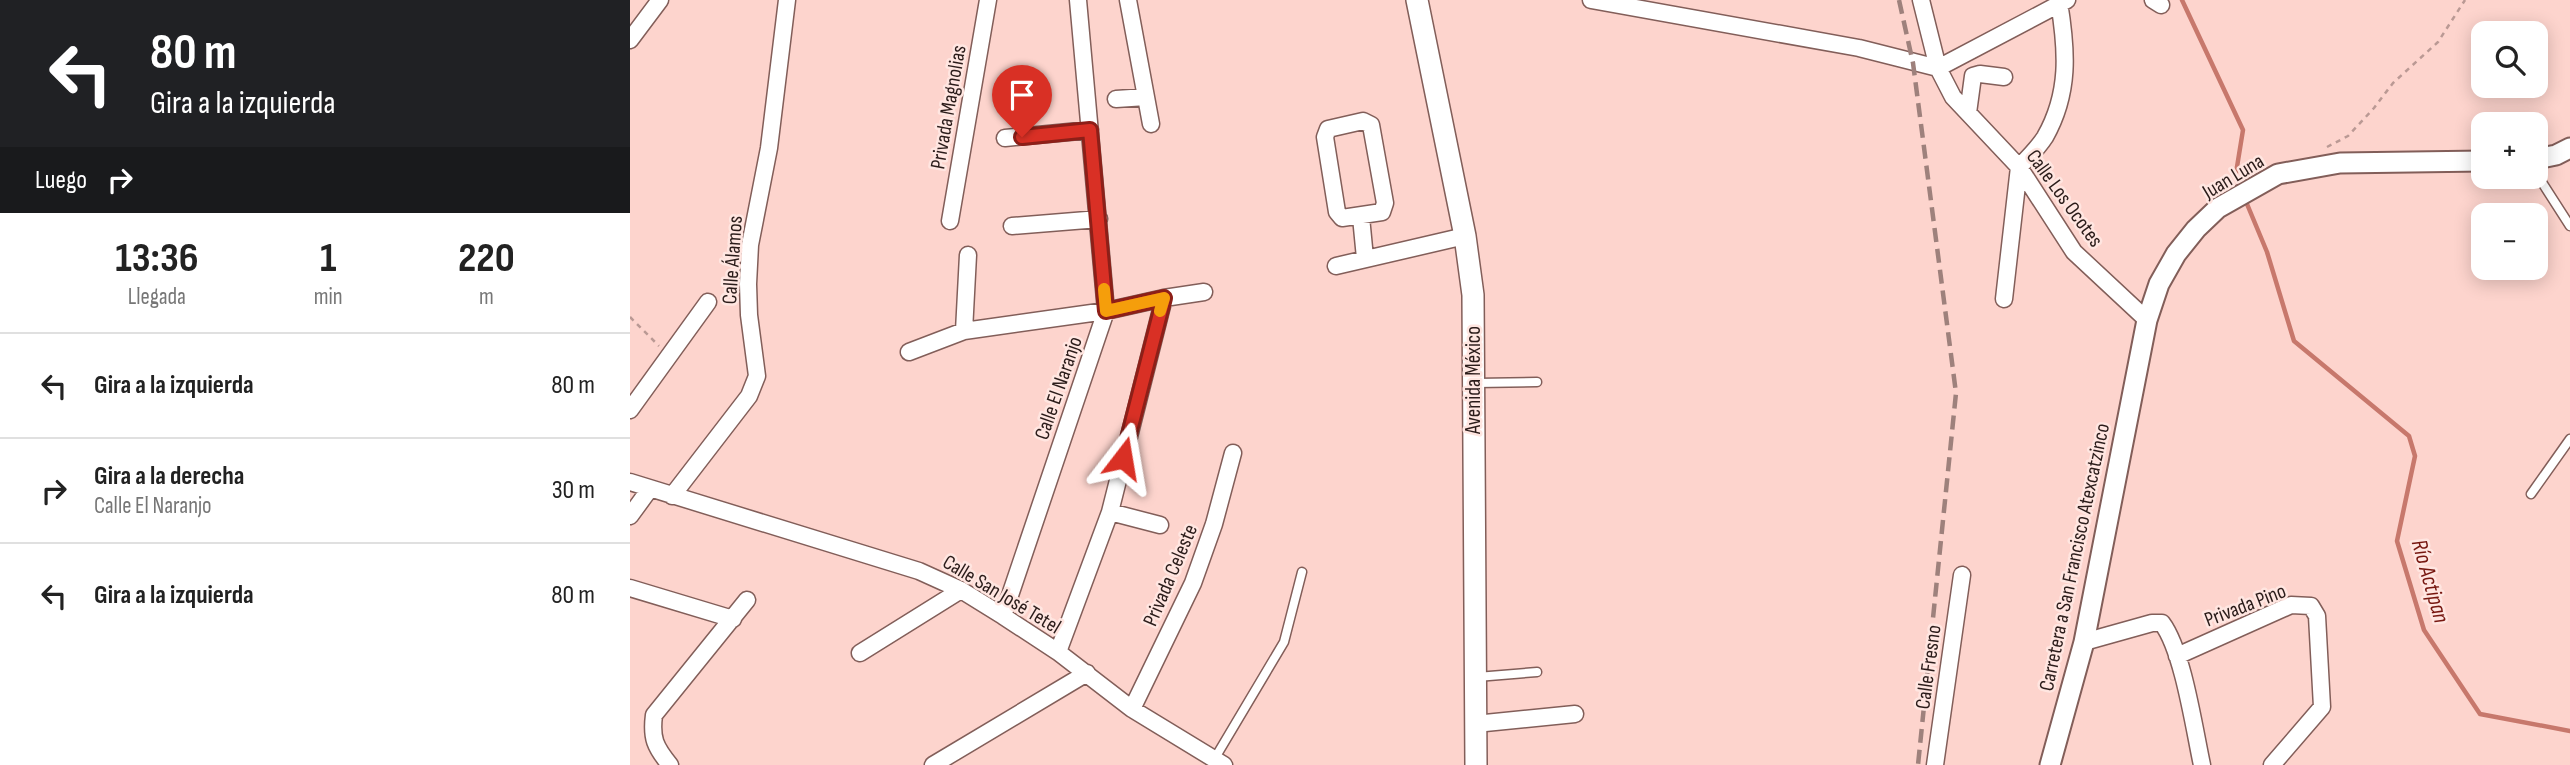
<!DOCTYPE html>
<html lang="es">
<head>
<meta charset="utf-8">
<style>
  :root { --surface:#fff; --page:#f6f6f6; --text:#222; --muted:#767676; --line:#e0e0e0 }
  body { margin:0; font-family:"Sofia Sans Condensed",sans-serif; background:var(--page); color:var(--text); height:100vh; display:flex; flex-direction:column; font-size:26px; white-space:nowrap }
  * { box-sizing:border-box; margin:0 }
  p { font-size:23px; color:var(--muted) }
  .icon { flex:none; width:38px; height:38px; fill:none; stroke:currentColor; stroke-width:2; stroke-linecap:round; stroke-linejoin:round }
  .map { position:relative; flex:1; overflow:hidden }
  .sheet { display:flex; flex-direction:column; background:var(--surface); width:630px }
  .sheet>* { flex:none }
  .banner { background:#202124; color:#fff; overflow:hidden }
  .fabs { position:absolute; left:1841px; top:21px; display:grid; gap:14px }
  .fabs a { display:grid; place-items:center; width:77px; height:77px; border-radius:14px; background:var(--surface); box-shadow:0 4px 18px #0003; font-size:35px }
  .pin { position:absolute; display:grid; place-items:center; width:60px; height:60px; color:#fff; margin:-72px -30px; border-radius:50% 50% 50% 0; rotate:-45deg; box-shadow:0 0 7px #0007 }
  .pin .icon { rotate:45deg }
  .me { position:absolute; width:77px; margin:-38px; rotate:14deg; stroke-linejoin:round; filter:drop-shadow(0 0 5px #0008) }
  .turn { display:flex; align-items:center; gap:24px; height:147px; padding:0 35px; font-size:32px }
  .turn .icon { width:91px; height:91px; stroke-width:2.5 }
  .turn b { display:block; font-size:49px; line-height:60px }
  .then { display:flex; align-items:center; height:66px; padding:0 35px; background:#0003; gap:14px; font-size:26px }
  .eta { display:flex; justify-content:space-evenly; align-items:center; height:119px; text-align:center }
  .eta b { font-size:42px; font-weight:700; line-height:49px }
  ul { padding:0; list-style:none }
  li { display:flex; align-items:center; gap:21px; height:105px; padding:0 35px; border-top:2px solid var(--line) }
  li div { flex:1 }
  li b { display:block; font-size:26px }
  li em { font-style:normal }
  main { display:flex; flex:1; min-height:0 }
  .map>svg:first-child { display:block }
</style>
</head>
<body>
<main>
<section class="sheet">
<div class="banner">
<div class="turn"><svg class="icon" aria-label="left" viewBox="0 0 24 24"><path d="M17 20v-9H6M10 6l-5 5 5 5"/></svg><div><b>80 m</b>Gira a la izquierda</div></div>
<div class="then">Luego<svg class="icon" aria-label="right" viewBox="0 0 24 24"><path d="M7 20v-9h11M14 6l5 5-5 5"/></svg></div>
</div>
<div class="eta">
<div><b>13:36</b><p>Llegada</p></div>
<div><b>1</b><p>min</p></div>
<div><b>220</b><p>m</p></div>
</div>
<ul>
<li><svg class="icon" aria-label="left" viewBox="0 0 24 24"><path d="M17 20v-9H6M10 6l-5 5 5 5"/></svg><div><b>Gira a la izquierda</b></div><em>80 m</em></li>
<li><svg class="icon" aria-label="right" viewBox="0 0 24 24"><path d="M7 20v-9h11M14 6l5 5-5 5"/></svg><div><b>Gira a la derecha</b><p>Calle El Naranjo</p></div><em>30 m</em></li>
<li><svg class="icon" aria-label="left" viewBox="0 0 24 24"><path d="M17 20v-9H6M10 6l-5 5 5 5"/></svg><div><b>Gira a la izquierda</b></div><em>80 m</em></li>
</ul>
</section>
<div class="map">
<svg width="1940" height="765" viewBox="0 0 1940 765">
  <rect width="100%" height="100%" fill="#fdd4cd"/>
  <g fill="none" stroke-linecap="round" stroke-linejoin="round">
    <!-- stream -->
    <path stroke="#c7786c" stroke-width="4.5" d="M 1552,0 L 1613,130 L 1606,173
      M 1617,204 L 1637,252 L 1664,341 L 1779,436 L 1785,456 L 1767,541 L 1794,630 L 1850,714 L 1940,731"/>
    <!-- service casing -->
    <g stroke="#825e59" stroke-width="11">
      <path id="service" d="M 1906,173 L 1940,226
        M 846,383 L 907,382
        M 1901,494 L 1940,439
        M 847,677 L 907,672
        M 585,758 L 654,642 L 672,572"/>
    </g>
    <!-- minor casing -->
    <g stroke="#825e59" stroke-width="19">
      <path id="minor" d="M 498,0 L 521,124
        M 961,0 L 1229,48 L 1308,68
        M 1291,0 L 1308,68 L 1323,97 L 1389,167 L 1444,252 L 1517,320
        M 1523,0 L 1531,5
        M 0,40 L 30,0
        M 1308,68 L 1437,0
        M 486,99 L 516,97
        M 1338,113 L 1343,76 L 1350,74 L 1374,77
        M 733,121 L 741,125 L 755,203 L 752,212 L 712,218 L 707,212 L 695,137 L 698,129 Z
        M 375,138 L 460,130
        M 1389,167 C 1398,158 1408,148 1415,137 C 1440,93 1437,51 1429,2
        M 731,217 L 735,258
        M 320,221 L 358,0
        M 382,226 L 469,219
        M 706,266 L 835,236
        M 1374,299 L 1389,167
        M 334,331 L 338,255
        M 279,352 L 334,331 L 476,311 L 534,298 L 574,292
        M 0,410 L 78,302
        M 0,482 L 289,571 L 331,590 L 373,616 L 428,652 L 502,709 L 594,765
        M 42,496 L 119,396 L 127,376 L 119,315 L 118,284 L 120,245 L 139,148 L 157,0
        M 480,512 L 530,525
        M 0,516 L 19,490
        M 0,588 L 103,619
        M 373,616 L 476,311 L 448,0
        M 1454,642 L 1522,623 L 1532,623 C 1553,651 1564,728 1572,765
        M 428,652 L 480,512 L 534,298
        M 230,653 L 331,590
        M 1547,656 L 1661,605 L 1681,606 L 1687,616 L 1692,707 L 1642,765
        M 502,709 L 563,583 L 584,524 L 603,453
        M 845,724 L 945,714
        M 40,765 C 25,747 21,738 24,715 L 117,600
        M 303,765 L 457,673
        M 1305,765 L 1332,575"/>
    </g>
    <!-- tertiary casing -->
    <g stroke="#825e59" stroke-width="23">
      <path id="tertiary" d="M 1906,159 L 1926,155 L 1940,148
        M 1420,765 L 1454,642 L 1517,320 L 1529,284 L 1546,254 L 1566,229 L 1588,208 L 1648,174 L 1710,163 L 1853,161"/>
    </g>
    <!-- secondary casing -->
    <g stroke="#825e59" stroke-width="24">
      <path id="secondary" d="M 787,0 L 835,236 L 843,295 L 846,765"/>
    </g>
    <!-- path -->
    <path stroke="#ba9994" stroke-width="2.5" stroke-dasharray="5 5" stroke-linecap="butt" d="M 1697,147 L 1718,136 L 1744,108 L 1763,83 L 1808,42 L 1835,0
      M 0,317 L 29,346"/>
    <!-- service -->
    <use href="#service" stroke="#fff" stroke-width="8"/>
    <!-- minor -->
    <use href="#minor" stroke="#fff" stroke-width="16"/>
    <!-- tertiary -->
    <use href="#tertiary" stroke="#fff" stroke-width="19"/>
    <!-- secondary -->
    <use href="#secondary" stroke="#fff" stroke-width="21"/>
    <!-- rail -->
    <path stroke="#9e817c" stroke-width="4.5" stroke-dasharray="14 7" stroke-linecap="butt" d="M 1269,0 L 1283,63 L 1326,393 L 1288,765"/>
  </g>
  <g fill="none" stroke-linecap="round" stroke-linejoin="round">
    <!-- route casing -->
    <g stroke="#8d1f18" stroke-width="18">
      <path id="route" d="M 392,137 L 460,130 L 476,311 L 534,298 L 493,458"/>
    </g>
    <!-- route -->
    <use href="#route" stroke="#d93025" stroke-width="12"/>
    <!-- slow -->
    <path stroke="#f59e0b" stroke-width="12" d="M 474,289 L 476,311 L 534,298 L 530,311"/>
  </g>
  <g text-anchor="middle" stroke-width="5" stroke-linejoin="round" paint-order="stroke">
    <!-- street labels -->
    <g font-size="21" fill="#2b1c1a" stroke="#ffe6e1">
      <text transform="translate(318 107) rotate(-80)" y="7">Privada Magnolias</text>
      <text transform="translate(1603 176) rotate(-31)" y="7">Juan Luna</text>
      <text transform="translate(1435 198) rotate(54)" y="7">Calle Los Ocotes</text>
      <text transform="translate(102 260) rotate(-86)" y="7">Calle Álamos</text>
      <text transform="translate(843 380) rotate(-90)" y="7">Avenida México</text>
      <text transform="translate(428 388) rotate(-71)" y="7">Calle El Naranjo</text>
      <text transform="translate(1444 557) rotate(-78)" y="7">Carretera a San Francisco Atexcatzinco</text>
      <text transform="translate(540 575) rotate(-67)" y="7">Privada Celeste</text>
      <text transform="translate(372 594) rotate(31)" y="7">Calle San José Tetel</text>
      <text transform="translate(1615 605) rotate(-21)" y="7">Privada Pino</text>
      <text transform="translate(1298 667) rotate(-82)" y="7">Calle Fresno</text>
    </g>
    <!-- water labels -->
    <g font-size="23" font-style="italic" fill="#771710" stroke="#ffe6e1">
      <text transform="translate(1801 581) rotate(74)" y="8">Río Actipan</text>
    </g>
  </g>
</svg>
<div class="fabs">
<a><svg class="icon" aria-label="search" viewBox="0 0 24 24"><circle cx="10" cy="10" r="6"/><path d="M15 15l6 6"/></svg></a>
<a>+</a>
<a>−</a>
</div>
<div class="pin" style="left:392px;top:137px;background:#d93025"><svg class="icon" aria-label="arrive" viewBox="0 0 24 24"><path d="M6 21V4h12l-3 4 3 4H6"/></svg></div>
<svg class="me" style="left:493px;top:458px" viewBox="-20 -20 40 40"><path d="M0-17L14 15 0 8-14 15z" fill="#d93025" stroke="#fff" stroke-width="4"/></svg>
</div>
</main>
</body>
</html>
